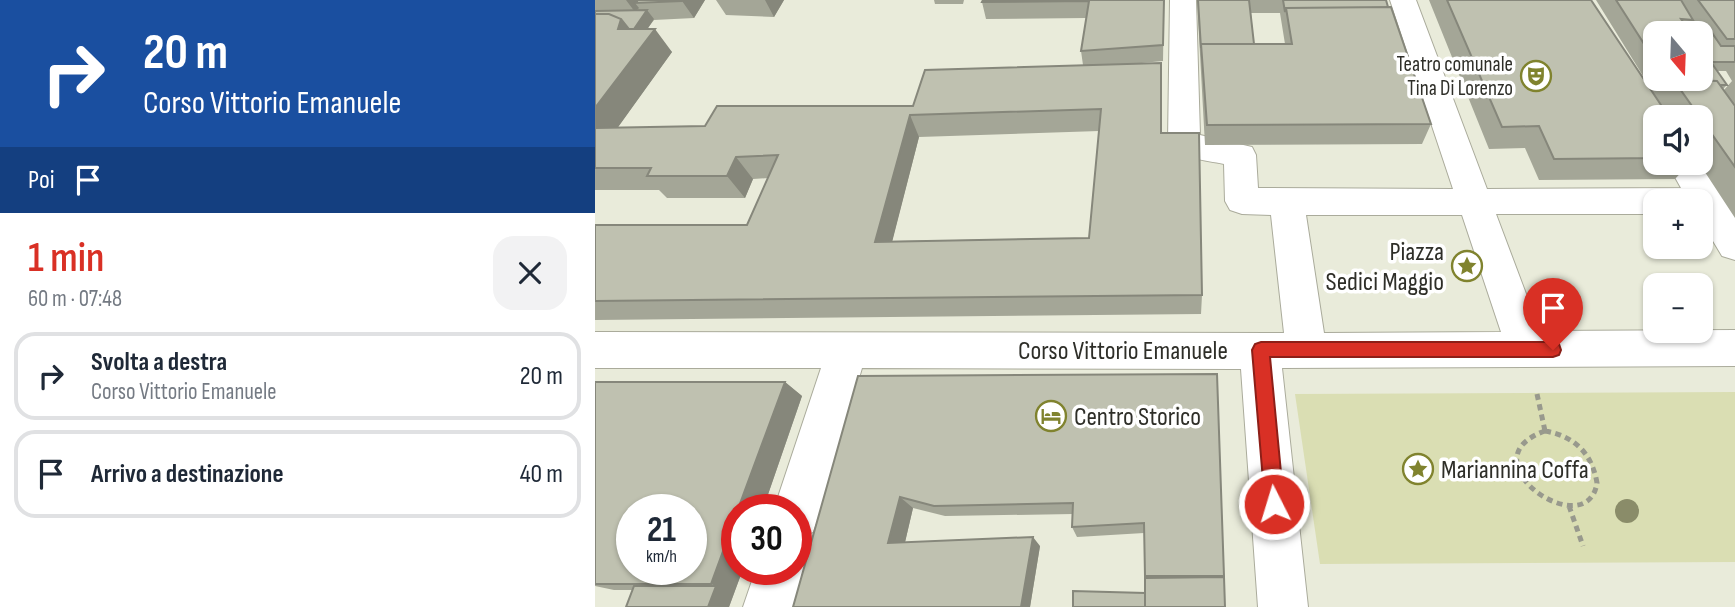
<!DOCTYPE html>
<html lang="it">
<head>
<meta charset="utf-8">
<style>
  :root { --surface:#fff; --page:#f2f2f3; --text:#1f2937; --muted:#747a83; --line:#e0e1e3; --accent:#d93025 }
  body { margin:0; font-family:"Sofia Sans Condensed",sans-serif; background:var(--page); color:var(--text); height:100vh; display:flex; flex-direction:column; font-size:26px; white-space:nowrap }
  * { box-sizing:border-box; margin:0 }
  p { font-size:23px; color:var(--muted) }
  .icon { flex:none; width:38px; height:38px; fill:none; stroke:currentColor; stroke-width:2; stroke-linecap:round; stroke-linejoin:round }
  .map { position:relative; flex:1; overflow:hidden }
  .side { display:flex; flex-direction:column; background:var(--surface); width:595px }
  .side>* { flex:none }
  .hud { background:#1a4fa0; color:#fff; overflow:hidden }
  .needle { width:46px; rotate:161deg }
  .buttons { position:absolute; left:1048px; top:21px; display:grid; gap:14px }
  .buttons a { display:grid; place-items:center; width:70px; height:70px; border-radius:14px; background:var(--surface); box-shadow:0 2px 5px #0004; font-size:35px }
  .speed { position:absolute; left:21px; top:494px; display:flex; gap:14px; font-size:35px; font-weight:700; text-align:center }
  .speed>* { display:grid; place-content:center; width:91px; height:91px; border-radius:50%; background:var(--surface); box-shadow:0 2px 5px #0004; line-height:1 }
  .speed small { font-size:18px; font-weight:400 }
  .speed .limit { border:10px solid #d22; background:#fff; color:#111 }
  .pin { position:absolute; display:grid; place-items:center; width:60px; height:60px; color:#fff; margin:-72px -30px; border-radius:50% 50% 50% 0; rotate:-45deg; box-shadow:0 0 7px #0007 }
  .pin .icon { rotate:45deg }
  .me { position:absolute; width:77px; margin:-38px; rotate:355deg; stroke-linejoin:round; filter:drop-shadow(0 0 5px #0008) }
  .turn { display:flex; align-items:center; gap:24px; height:147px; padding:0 28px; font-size:32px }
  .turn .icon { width:91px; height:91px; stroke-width:2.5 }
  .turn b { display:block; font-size:49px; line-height:60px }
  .then { display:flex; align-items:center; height:66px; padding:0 28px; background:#0003; gap:14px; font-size:26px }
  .round { display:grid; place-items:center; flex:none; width:74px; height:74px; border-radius:21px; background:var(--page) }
  .overview { display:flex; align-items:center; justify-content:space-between; height:119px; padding:0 28px }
  h1 { font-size:42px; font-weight:600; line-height:52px; color:var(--accent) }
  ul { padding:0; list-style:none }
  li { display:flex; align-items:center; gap:21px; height:88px; margin:0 14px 10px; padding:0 14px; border:4px solid var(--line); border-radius:21px }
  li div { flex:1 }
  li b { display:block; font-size:26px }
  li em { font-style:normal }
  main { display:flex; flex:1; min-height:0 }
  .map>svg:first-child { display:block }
</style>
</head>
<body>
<main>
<section class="side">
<div class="hud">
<div class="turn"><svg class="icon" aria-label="right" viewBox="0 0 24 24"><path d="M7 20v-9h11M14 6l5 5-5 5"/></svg><div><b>20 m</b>Corso Vittorio Emanuele</div></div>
<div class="then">Poi<svg class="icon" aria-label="arrive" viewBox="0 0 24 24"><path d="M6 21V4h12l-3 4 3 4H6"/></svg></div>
</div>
<div class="overview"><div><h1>1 min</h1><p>60 m · 07:48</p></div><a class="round"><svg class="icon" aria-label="close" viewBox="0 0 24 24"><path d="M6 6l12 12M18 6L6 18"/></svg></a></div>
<ul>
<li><svg class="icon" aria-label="right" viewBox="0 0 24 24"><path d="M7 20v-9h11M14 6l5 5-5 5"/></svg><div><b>Svolta a destra</b><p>Corso Vittorio Emanuele</p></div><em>20 m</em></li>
<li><svg class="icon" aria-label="arrive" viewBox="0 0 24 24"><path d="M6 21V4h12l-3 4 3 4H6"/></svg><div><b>Arrivo a destinazione</b></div><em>40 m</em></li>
</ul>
</section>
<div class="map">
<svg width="1140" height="607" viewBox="0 0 1140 607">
  <rect width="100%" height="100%" fill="#e9ebda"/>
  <!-- green -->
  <path fill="#dadeb3" d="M 1140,392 L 1140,562 L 725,564 L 700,394 Z"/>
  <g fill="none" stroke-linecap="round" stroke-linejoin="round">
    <!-- minor casing -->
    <g stroke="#aaab9b" stroke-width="2">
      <path id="minor" d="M 575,0 L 601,0 L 605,135 L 657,147 L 661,155 L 663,188 L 858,189 L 795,0 L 821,0 L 892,189 L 1086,188 L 1072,163 L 1105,163 L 1140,216 L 1140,260 L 1127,256 L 1106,221 L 1106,201 L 1060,201 L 1060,214 L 901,214 L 945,331 L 1140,330 L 1140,366 L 687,368 L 713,607 L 663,607 L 646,369 L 267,368 L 224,515 L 218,532 L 201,538 L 201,509 L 179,509 L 226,368 L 0,368 L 0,332 L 689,333 L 676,215 L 647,214 L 635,210 L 630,201 L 629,164 C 610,160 584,159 573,141 ZM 711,215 L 867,215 L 906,332 L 729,333 Z
        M 201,551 L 210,569 L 198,607 L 148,607 L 161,569 L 201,569 Z"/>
    </g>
    <!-- path -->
    <path stroke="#98998d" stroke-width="5" stroke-dasharray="6 4.5" stroke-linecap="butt" d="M 942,394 L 950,431
      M 950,431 C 979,436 997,453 1002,483 C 992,546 867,460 950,431 Z
      M 974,506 L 988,546"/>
    <!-- minor -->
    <use href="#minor" fill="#fff" fill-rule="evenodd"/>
  </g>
  <!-- trees -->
  <circle fill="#8a8c69" cx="1032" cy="511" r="12"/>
  <!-- wall -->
  <path fill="#a4a697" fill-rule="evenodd" d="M 0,0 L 110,0 L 99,18 L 59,20 L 52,29 L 77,52 L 22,128 L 110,126 L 318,106 L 488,65 L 486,51 L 491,18 L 391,19 L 387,2 L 569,0 L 568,61 L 536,64 L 566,133 L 607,295 L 606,314 L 0,320 L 0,225 L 152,225 L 173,178 L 158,179 L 150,198 L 72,198 L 64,190 L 0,190 ZM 504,131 L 494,238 L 297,241 L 324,137 Z
    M 121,0 L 189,0 L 179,17 L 131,15 Z
    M 206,0 L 369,0 L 368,4 L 340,4 L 339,0 Z
    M 602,0 L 791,0 L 836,124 L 827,144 L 610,145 ZM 656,13 L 685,13 L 690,44 L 659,44 Z
    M 834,0 L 996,0 L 1058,92 L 1001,0 L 1140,0 L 1140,218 L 1104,163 L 1106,163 L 1106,117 L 1060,117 L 1060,163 L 1095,163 L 1080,179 L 944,180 L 930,148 L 894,149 ZM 1060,33 L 1106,79 L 1060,79 ZM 1122,71 L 1131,71 L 1137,81 L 1129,90 L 1128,89 L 1132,85 Z
    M 622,374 L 629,577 L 550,596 L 549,533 L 482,537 L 477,527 L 478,514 L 350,516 L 318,508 L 310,542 L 445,546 L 435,607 L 198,607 L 263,376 Z
    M 0,382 L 190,382 L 207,396 L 168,509 L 142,509 L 148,569 L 134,607 L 31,607 L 38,590 L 19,590 L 0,586 Z"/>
  <!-- shaded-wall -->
  <path fill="#86877b" d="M 31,0 L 50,0 L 40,3 L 44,8 L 40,12 Z
    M 88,0 L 110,0 L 99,18 L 87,1 Z
    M 170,0 L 189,0 L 179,17 Z
    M 52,10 L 59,19 L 44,42 L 23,29 L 26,19 Z
    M 60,29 L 77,52 L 6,151 L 0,145 L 0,108 Z
    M 315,115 L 324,137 L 292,262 L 280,242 Z
    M 141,157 L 158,179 L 150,198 L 132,176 Z
    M 190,382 L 207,396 L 168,509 L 143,509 Z
    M 305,497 L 318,508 L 308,551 L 293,543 Z
    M 142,513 L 142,569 L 148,569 L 134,607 L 113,607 L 121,586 L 116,584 Z
    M 438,537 L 445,546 L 435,607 L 426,607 Z"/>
  <!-- building -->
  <path fill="#bfc1b0" stroke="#86877b" stroke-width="2" fill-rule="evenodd" d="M 43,0 L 88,0 L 87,1 L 40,3 Z
    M 388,0 L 569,0 L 568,45 L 486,51 L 494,1 L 387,2 Z
    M 603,0 L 654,0 L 659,44 L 606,44 L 606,48 Z
    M 688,0 L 791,0 L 793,7 L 691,8 L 690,12 Z
    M 852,0 L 996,0 L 1074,117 L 1060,117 L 1060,158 L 959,159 L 944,126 L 907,127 Z
    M 1021,0 L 1086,0 L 1098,20 L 1086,19 L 1096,33 L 1060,33 L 1060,61 Z
    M 1103,0 L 1140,0 L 1140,39 L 1132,39 Z
    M 796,7 L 836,124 L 612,125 L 606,44 L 697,44 L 691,8 Z
    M 52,10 L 39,29 L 34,29 L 26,19 L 14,14 L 0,14 L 0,11 Z
    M 0,14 L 14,14 L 26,19 L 23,29 L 60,29 L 0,108 Z
    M 1091,27 L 1113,27 L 1126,46 L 1140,46 L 1140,61 L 1139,62 L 1116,62 L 1106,48 L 1106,33 L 1096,33 Z
    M 1106,48 L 1132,85 L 1125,85 L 1122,81 L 1078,79 L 1075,83 L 1072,79 L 1106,79 Z
    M 566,63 L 566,133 L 604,133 L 607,295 L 0,301 L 0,225 L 152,225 L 183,155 L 141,157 L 132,176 L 52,176 L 56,168 L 0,168 L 0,128 L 110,126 L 122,106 L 318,106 L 330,70 ZM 506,109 L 494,238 L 280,242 L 315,115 Z
    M 1078,79 L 1122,81 L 1140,106 L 1140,167 Z
    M 622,374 L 629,576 L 550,576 L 549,523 L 477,527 L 478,503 L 339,506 L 305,497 L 293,543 L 438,537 L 426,607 L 198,607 L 263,376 Z
    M 0,382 L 190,382 L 143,509 L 142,509 L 142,513 L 116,584 L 0,584 ZM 37,509 L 96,509 L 96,569 L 37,569 Z
    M 629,577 L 630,607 L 550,607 L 550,578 Z
    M 39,586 L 121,586 L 113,607 L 31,607 Z
    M 478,591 L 550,593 L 550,607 L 478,607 Z"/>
  <!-- route -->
  <path fill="#d93025" stroke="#8d1f18" stroke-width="2" d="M 666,342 L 958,342 L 964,344 L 966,350 L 964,355 L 958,357 L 675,357 L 689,504 L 686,511 L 679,514 L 672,511 L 670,504 L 657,350 L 660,344 Z"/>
  <!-- icons -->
  <defs>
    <g id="theatre-ring" transform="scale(1.575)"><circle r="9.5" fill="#fff" stroke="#80832e" stroke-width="1.5"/><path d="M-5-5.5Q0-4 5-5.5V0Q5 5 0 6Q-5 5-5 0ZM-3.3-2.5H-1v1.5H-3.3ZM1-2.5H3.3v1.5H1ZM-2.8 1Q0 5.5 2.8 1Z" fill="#80832e"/></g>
    <g id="sight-ring" transform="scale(1.575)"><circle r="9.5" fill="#fff" stroke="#80832e" stroke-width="1.5"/><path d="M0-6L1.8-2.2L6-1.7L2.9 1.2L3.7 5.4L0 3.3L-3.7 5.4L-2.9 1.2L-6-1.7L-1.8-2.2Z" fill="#80832e"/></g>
    <g id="hotel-ring" transform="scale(1.575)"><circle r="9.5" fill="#fff" stroke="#80832e" stroke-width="1.5"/><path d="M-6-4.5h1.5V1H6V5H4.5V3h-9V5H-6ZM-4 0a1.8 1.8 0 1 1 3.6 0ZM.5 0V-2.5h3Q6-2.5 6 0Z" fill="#80832e"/></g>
  </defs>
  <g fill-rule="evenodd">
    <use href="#theatre-ring" x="941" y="76"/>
    <use href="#sight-ring" x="872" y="266"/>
    <use href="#hotel-ring" x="456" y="416"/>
    <use href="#sight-ring" x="823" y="469"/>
  </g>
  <g text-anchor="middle" stroke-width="7" stroke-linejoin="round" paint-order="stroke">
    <!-- far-poi labels -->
    <g font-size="21" fill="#2e2e28" stroke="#fff" text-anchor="end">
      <text x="918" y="71">Teatro comunale<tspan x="918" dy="24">Tina Di Lorenzo</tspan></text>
    </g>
    <!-- poi labels -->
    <g font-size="26" fill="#2e2e28" stroke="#fff" text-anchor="start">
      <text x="849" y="260" text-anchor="end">Piazza<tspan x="849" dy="30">Sedici Maggio</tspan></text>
      <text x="479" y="425">Centro Storico</text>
      <text x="846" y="478">Mariannina Coffa</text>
    </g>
    <!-- street labels -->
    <g font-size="26" fill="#2e2e28" stroke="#fff">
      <text x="528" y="359">Corso Vittorio Emanuele</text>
    </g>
  </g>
</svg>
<div class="buttons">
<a><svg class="needle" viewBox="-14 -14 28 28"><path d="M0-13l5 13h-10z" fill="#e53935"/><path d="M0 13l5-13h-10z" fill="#747a83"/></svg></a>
<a><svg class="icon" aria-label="sound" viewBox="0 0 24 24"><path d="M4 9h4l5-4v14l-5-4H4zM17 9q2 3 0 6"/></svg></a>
<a>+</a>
<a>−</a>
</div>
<div class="speed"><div>21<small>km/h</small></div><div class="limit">30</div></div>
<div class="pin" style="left:958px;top:350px;background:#d93025"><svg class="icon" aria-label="arrive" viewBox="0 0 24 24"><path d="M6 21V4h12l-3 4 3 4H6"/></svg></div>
<svg class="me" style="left:679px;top:504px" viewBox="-20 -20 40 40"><circle r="17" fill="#d93025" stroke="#fff" stroke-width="3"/><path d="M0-11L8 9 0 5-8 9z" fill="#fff"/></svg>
</div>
</main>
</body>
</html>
